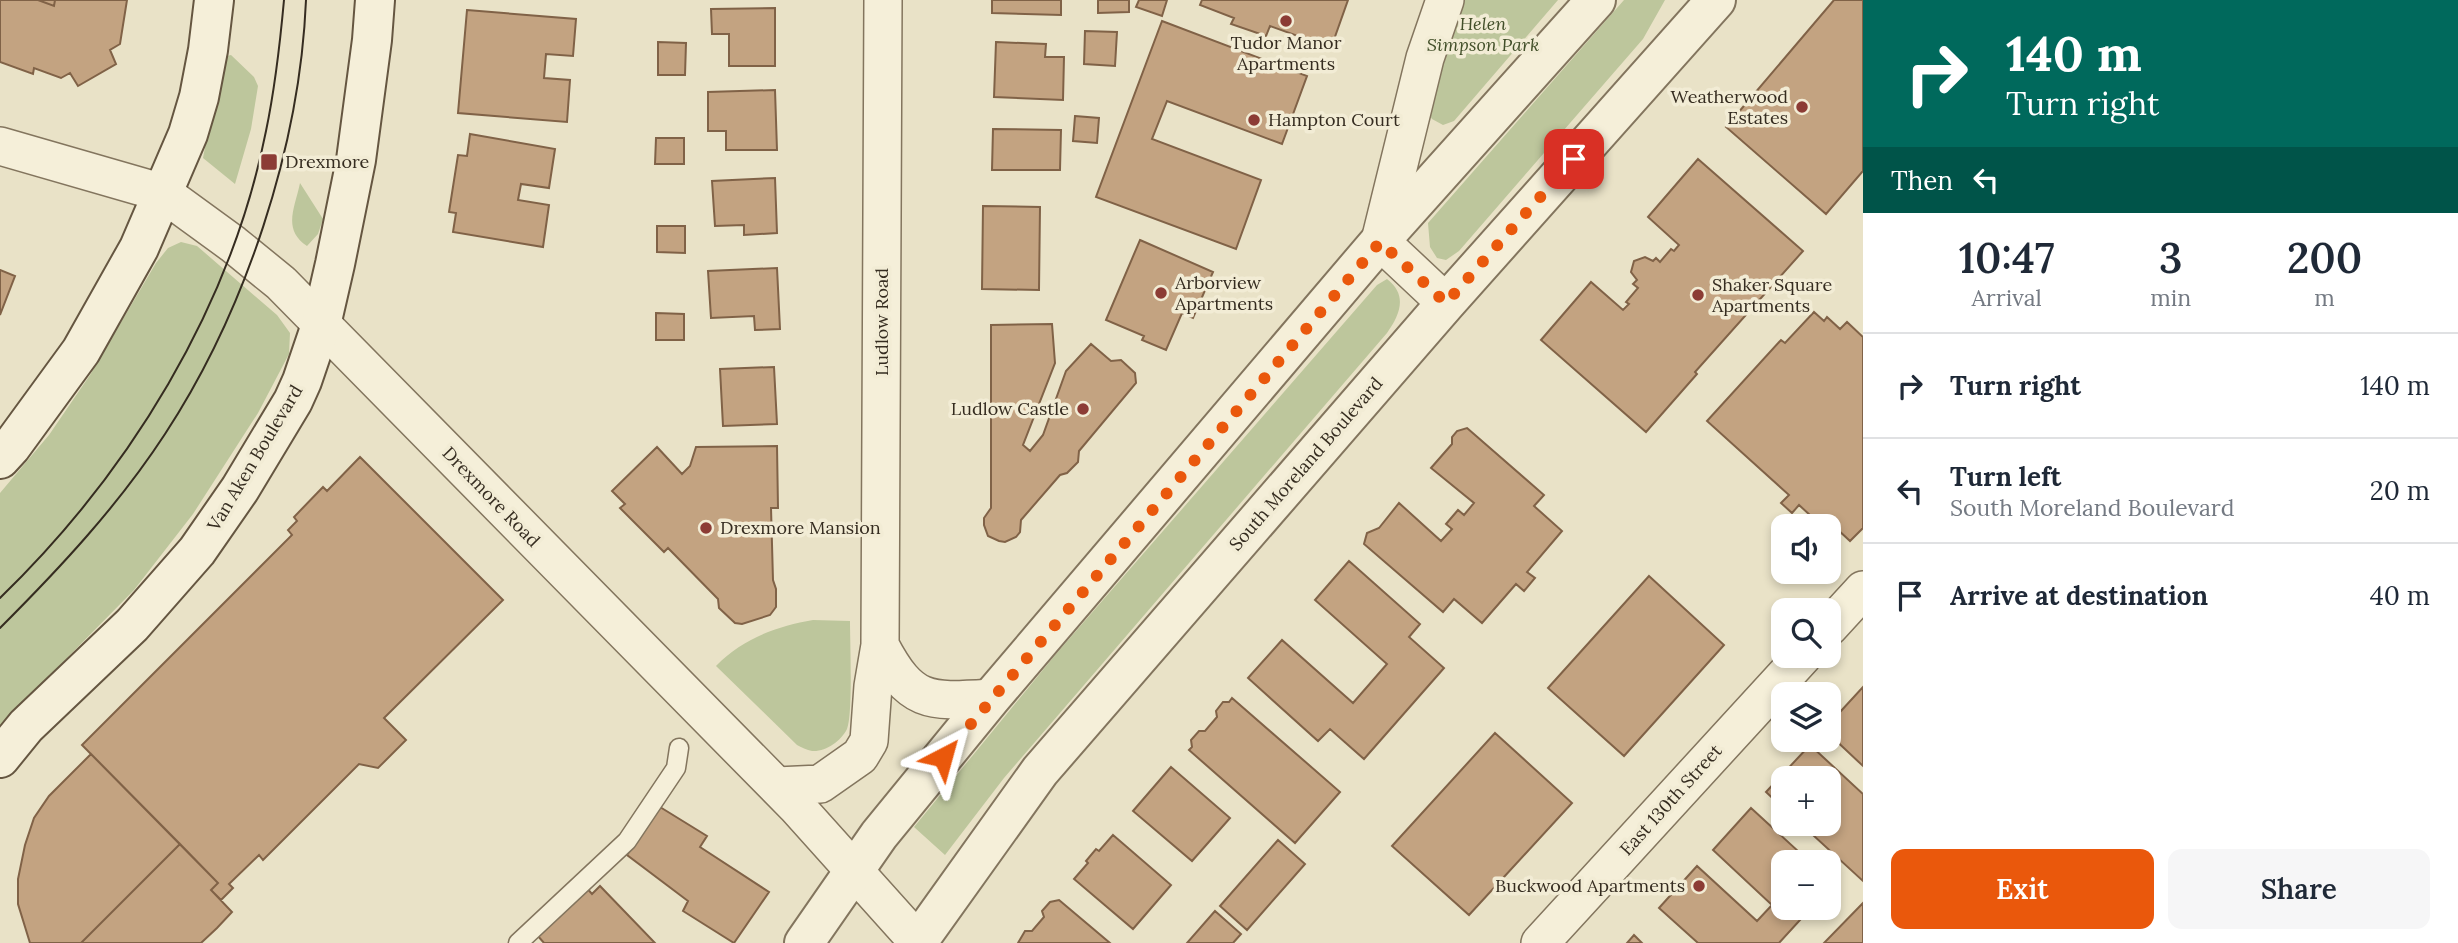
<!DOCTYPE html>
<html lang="en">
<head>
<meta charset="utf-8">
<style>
  :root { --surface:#fff; --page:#f6f6f7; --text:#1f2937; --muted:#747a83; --line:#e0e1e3; --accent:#ea580c }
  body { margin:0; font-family:Lora,serif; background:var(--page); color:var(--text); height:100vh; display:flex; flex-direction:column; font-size:26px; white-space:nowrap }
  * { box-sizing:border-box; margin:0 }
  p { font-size:23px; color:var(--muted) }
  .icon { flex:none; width:38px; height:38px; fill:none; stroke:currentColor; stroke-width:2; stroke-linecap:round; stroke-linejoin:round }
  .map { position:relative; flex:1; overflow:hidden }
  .details { display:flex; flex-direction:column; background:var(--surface); width:595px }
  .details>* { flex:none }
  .top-card { background:#00695c; color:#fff; overflow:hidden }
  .buttons { position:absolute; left:1771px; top:514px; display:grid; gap:14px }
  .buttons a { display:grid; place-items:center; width:70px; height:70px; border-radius:14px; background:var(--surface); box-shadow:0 4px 10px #0003; font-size:35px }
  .pin { position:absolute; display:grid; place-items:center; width:60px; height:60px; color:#fff; margin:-30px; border-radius:14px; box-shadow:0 4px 10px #0006 }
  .me { position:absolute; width:77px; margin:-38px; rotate:39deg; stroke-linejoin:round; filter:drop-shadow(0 0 5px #0008) }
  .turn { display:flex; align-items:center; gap:24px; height:147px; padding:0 28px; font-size:32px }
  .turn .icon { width:91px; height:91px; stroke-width:2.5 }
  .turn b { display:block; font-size:49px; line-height:60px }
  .then { display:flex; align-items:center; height:66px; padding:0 28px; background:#0003; gap:14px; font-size:26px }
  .eta { display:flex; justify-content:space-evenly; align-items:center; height:119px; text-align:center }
  .eta b { font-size:42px; font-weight:600; line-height:49px }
  .action { display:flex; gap:14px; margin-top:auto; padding:14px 28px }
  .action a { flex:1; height:80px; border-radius:14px; background:var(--accent); color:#fff; font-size:28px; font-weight:600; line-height:80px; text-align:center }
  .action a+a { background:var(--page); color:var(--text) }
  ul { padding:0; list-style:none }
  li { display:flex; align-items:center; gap:21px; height:105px; padding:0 28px; border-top:2px solid var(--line) }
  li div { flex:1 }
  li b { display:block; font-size:26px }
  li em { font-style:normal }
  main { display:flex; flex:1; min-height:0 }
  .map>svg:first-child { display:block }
</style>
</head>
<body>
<main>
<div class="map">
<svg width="1863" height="943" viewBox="0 0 1863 943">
  <rect width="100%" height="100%" fill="#e9e2c7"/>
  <!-- green -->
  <path fill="#bdc69c" d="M 1460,0 L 1558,0 L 1454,121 L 1443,125 L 1432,119 L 1426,110 Z
    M 1624,0 L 1665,0 L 1643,39 L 1459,251 L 1446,260 L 1437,258 L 1430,247 L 1428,223 Z
    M 231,55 L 254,77 L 258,86 L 251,129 L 235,184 L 203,158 L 222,57 Z
    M 300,183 L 323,219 L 318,234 L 307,246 C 282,229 295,208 300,183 Z
    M 181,242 L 197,246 L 277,315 L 290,333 L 289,354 L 258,413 L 193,514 L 134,590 L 0,726 L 0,493 L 49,435 L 90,375 L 156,263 L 168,248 Z
    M 1387,279 C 1408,295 1400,315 1387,333 L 1004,778 L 945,855 L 914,827 L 1056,654 L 1377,285 Z
    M 813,620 L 850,621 C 850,641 853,715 847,729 C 841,741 826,752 812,751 C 807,750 801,747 797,745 L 716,666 C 742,639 777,626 813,620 Z"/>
  <!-- building -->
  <path fill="#c3a381" stroke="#806247" stroke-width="2" d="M 0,0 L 38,0 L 54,6 L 55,0 L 127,0 L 120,44 L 110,50 L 116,64 L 78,86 L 70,73 L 61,78 L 34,68 L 33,74 L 0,62 Z
    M 38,0 L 55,0 L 54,6 Z
    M 992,0 L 1061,0 L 1061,15 L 992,13 Z
    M 1098,0 L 1129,0 L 1129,12 L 1098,13 Z
    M 1139,0 L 1167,0 L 1162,16 L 1136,7 Z
    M 1202,0 L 1348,0 L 1331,48 L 1270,26 L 1266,36 L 1231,24 L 1234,18 L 1200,5 Z
    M 1834,0 L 1863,0 L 1863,171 L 1826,214 L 1726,127 Z
    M 775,8 L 775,66 L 729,66 L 729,34 L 712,34 L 711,9 Z
    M 467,10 L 576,19 L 573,56 L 546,54 L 544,78 L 570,80 L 567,122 L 458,113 Z
    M 1162,21 L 1307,76 L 1282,144 L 1167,101 L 1152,139 L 1261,180 L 1236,249 L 1096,197 Z
    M 1085,31 L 1117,32 L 1115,66 L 1084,64 Z
    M 658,42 L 686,43 L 685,75 L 658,75 Z
    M 996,42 L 1046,44 L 1045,57 L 1064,57 L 1063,100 L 994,97 Z
    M 775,90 L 777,150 L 726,150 L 726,131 L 708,131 L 708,92 Z
    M 1075,116 L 1099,118 L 1097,143 L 1073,141 Z
    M 993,129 L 1061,130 L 1060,170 L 992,170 Z
    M 470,134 L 555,149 L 549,188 L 521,184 L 518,200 L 549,205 L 543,247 L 453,232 L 456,213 L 449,212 L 458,155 L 467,156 Z
    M 656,138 L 684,138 L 684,164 L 655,164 Z
    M 1698,159 L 1803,251 L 1695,372 L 1697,374 L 1646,432 L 1541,340 L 1591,282 L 1623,310 L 1629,304 L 1626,302 L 1638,288 L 1633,284 L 1637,280 L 1631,272 L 1634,261 L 1645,257 L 1653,261 L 1656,258 L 1660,262 L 1671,249 L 1674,251 L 1679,245 L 1648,217 Z
    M 775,178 L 777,233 L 744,235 L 744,225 L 715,226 L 712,181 Z
    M 983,206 L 1040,207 L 1039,290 L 982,289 Z
    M 657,226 L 685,226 L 685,253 L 657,252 Z
    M 1140,240 L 1213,272 L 1193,318 L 1182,313 L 1166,350 L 1142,340 L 1144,336 L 1106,320 Z
    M 777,268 L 780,329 L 755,330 L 754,316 L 711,318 L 708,271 Z
    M 0,270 L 15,276 L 0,315 Z
    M 1814,312 L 1824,321 L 1827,317 L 1840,329 L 1847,322 L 1863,337 L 1863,528 L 1850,541 L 1836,528 L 1831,534 L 1829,527 L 1823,527 L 1799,505 L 1792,513 L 1781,503 L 1789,495 L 1707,421 L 1781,340 L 1785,343 Z
    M 656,313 L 684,314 L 684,340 L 656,340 Z
    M 1052,324 L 1055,363 L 1023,445 L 1030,451 L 1043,435 L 1066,371 L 1091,344 L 1111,361 L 1121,360 L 1135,373 L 1136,383 L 1079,451 L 1078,462 L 1067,473 L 1060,475 L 1021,520 L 1020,532 L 1016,537 L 1005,542 L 999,541 L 988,536 L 984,525 L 984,518 L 991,508 L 991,325 Z
    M 774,367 L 777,424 L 723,426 L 720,369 Z
    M 1467,428 L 1544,495 L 1534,506 L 1562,531 L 1527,572 L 1535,578 L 1524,591 L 1516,584 L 1482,623 L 1454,599 L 1443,612 L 1364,544 L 1367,533 L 1379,528 L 1399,503 L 1441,541 L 1452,529 L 1446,524 L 1458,510 L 1464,515 L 1474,503 L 1431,468 L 1452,444 L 1452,437 L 1457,431 Z
    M 777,446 L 778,508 L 771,508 L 773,580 L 776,589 L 776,607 L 770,615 L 742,624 L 735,623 L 719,608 L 718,599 L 668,548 L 664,552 L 620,508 L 625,504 L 612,491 L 657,447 L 682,474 L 690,466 L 696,447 Z
    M 360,457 L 503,600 L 384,718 L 406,740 L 378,768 L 359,764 L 263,860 L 259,855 L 229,884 L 233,888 L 221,900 L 211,890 L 218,883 L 82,745 L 292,535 L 288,530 L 297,521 L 294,517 L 323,487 L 327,491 Z
    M 1349,561 L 1420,624 L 1409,637 L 1444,668 L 1364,759 L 1330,729 L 1318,741 L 1248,678 L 1282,640 L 1353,703 L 1387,664 L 1315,600 Z
    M 1649,576 L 1724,645 L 1624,756 L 1548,688 Z
    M 1863,687 L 1863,766 L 1829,734 L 1829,724 Z
    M 1232,698 L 1340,792 L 1295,843 L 1189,750 L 1192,747 L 1191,740 L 1199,731 L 1205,731 L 1217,717 L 1216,711 L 1223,702 L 1229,702 Z
    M 1495,733 L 1572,803 L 1469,915 L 1392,846 Z
    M 1810,745 L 1863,794 L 1863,881 L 1801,824 L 1829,824 L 1829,779 L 1783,779 L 1783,808 L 1766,792 Z
    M 91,754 L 180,844 L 81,943 L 30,943 L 18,904 L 18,879 L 25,845 L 34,818 L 49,796 Z
    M 1171,767 L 1230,818 L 1192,861 L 1133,811 Z
    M 660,807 L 707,836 L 700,847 L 769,892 L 734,943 L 683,911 L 688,901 L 627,855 Z
    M 1751,808 L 1811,863 L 1783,863 L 1783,908 L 1811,908 L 1779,943 L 1698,943 L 1659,908 L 1697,866 L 1757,921 L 1772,905 L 1713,850 Z
    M 1113,835 L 1171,885 L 1133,929 L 1074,879 L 1088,863 L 1086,861 L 1096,849 L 1099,851 Z
    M 1278,840 L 1305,864 L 1247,930 L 1220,906 Z
    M 180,844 L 218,883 L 211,890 L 232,912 L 217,928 L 201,943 L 81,943 Z
    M 585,886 L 592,894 L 600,886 L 655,943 L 544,943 L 537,935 Z
    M 1059,900 L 1110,943 L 1018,943 L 1025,931 L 1032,931 L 1044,917 L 1042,911 L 1050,902 Z
    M 1863,903 L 1863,943 L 1824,943 Z
    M 1215,911 L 1241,934 L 1233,943 L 1187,943 Z
    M 1634,935 L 1642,943 L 1627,943 Z"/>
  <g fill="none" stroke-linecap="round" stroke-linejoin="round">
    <!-- service casing -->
    <g stroke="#83755e" stroke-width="21">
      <path id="service" d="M 518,943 L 627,841 L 676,768 L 679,748"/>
    </g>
    <!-- minor casing -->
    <g stroke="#83755e" stroke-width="40">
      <path id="minor" d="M 1445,0 L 1425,58 L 1380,241 L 1446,303
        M 0,146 L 163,193 L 233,244 L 281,283 L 796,806 L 919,943
        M 1829,627 L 1863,590
        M 880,645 C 911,704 928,702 991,698
        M 777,786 L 820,784 L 860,756 L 869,741 L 873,686 L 880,645 L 883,0
        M 1540,943 L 1803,656"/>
    </g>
    <!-- tertiary casing -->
    <g stroke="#83755e" stroke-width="42">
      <path id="tertiary" d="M 804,943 L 879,835 L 991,698 L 1380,241 L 1596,0
        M 917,943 L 1040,771 L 1446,303 L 1716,0"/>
    </g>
    <!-- secondary casing -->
    <g stroke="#655641" stroke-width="42">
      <path id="secondary" d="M 0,459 L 11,447 L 81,351 L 139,248 L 188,134 L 199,97 L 208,50 L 214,0
        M 0,758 L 26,726 L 132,625 L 197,551 L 240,489 L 293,401 L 302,381 L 321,325 L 335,264 L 356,160 L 372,40 L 375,0"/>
    </g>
    <!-- service -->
    <use href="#service" stroke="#f5efd9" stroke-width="18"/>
    <!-- minor -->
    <use href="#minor" stroke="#f5efd9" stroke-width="37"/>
    <!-- tertiary -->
    <use href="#tertiary" stroke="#f5efd9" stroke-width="38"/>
    <!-- secondary -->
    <use href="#secondary" stroke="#f5efd9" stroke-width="38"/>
    <!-- tram -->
    <path stroke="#352c20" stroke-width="2" d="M 0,598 C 129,473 231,308 266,131 C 275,88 280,44 284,0
      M 0,628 C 60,568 118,506 165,434 C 245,312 300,147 306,0"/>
  </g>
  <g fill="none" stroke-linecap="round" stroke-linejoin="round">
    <!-- route -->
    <path stroke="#ea580c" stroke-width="12" stroke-dasharray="0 21.6" d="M 943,757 L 1380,242 L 1446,303 L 1574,159"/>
  </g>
  <!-- markers -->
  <g fill="#8c3c35" stroke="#f2ecd5" stroke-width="2.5">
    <circle cx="1286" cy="21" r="7"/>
    <circle cx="1802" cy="107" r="7"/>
    <circle cx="1254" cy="120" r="7"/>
    <rect x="260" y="153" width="18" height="18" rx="3.5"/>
    <circle cx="1161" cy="293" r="7"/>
    <circle cx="1698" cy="295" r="7"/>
    <circle cx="1083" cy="409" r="7"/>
    <circle cx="706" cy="528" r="7"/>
    <circle cx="1699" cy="886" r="7"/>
  </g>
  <g text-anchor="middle" stroke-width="7" stroke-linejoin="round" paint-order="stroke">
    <!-- park labels -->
    <g font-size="18" font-style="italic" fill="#424f29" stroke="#f2ecd5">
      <text x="1483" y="30">Helen<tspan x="1483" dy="21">Simpson Park</tspan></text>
    </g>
    <!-- poi labels -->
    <g font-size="18" fill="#352c20" stroke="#f2ecd5" text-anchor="start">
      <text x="1286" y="49" text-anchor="middle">Tudor Manor<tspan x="1286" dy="21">Apartments</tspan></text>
      <text x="1788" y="103" text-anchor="end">Weatherwood<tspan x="1788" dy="21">Estates</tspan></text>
      <text x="1268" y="126">Hampton Court</text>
      <text x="285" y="168">Drexmore</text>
      <text x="1175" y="289">Arborview<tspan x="1175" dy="21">Apartments</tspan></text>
      <text x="1712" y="291">Shaker Square<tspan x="1712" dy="21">Apartments</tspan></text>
      <text x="1069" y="415" text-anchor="end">Ludlow Castle</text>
      <text x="720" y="534">Drexmore Mansion</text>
      <text x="1685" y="892" text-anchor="end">Buckwood Apartments</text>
    </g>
    <!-- street labels -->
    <g font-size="18" fill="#352c20" stroke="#f2ecd5">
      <text transform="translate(882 322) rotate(-90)" y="6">Ludlow Road</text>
      <text transform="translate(255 458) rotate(-59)" y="6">Van Aken Boulevard</text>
      <text transform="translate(1306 464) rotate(-49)" y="6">South Moreland Boulevard</text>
      <text transform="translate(491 497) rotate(46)" y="6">Drexmore Road</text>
      <text transform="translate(1671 800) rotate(-48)" y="6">East 130th Street</text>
    </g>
  </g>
</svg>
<div class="buttons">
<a><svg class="icon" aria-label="sound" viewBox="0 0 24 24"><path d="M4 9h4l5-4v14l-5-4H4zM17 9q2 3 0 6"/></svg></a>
<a><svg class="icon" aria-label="search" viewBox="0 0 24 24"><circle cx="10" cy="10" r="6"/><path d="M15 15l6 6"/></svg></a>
<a><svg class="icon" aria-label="layers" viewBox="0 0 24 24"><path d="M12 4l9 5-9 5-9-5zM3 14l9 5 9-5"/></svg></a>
<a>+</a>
<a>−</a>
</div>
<div class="pin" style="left:1574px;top:159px;background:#d93025"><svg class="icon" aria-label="arrive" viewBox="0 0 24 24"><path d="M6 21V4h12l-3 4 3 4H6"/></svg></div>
<svg class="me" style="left:943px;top:757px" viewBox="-20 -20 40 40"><path d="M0-17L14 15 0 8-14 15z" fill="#ea580c" stroke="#fff" stroke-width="4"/></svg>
</div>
<section class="details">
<div class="top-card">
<div class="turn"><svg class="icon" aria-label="right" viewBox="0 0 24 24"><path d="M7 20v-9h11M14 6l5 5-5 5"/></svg><div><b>140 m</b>Turn right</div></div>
<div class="then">Then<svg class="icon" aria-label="left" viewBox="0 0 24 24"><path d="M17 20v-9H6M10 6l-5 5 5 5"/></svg></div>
</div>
<div class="eta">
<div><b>10:47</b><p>Arrival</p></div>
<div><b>3</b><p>min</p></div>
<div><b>200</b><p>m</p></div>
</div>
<ul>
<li><svg class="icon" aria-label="right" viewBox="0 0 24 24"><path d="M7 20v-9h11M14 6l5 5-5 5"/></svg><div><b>Turn right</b></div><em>140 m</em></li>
<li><svg class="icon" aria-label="left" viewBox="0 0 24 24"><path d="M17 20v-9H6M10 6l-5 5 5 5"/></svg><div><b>Turn left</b><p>South Moreland Boulevard</p></div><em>20 m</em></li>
<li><svg class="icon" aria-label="arrive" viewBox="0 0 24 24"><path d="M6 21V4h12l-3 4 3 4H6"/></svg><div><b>Arrive at destination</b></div><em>40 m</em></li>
</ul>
<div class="action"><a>Exit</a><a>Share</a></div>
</section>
</main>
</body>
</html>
